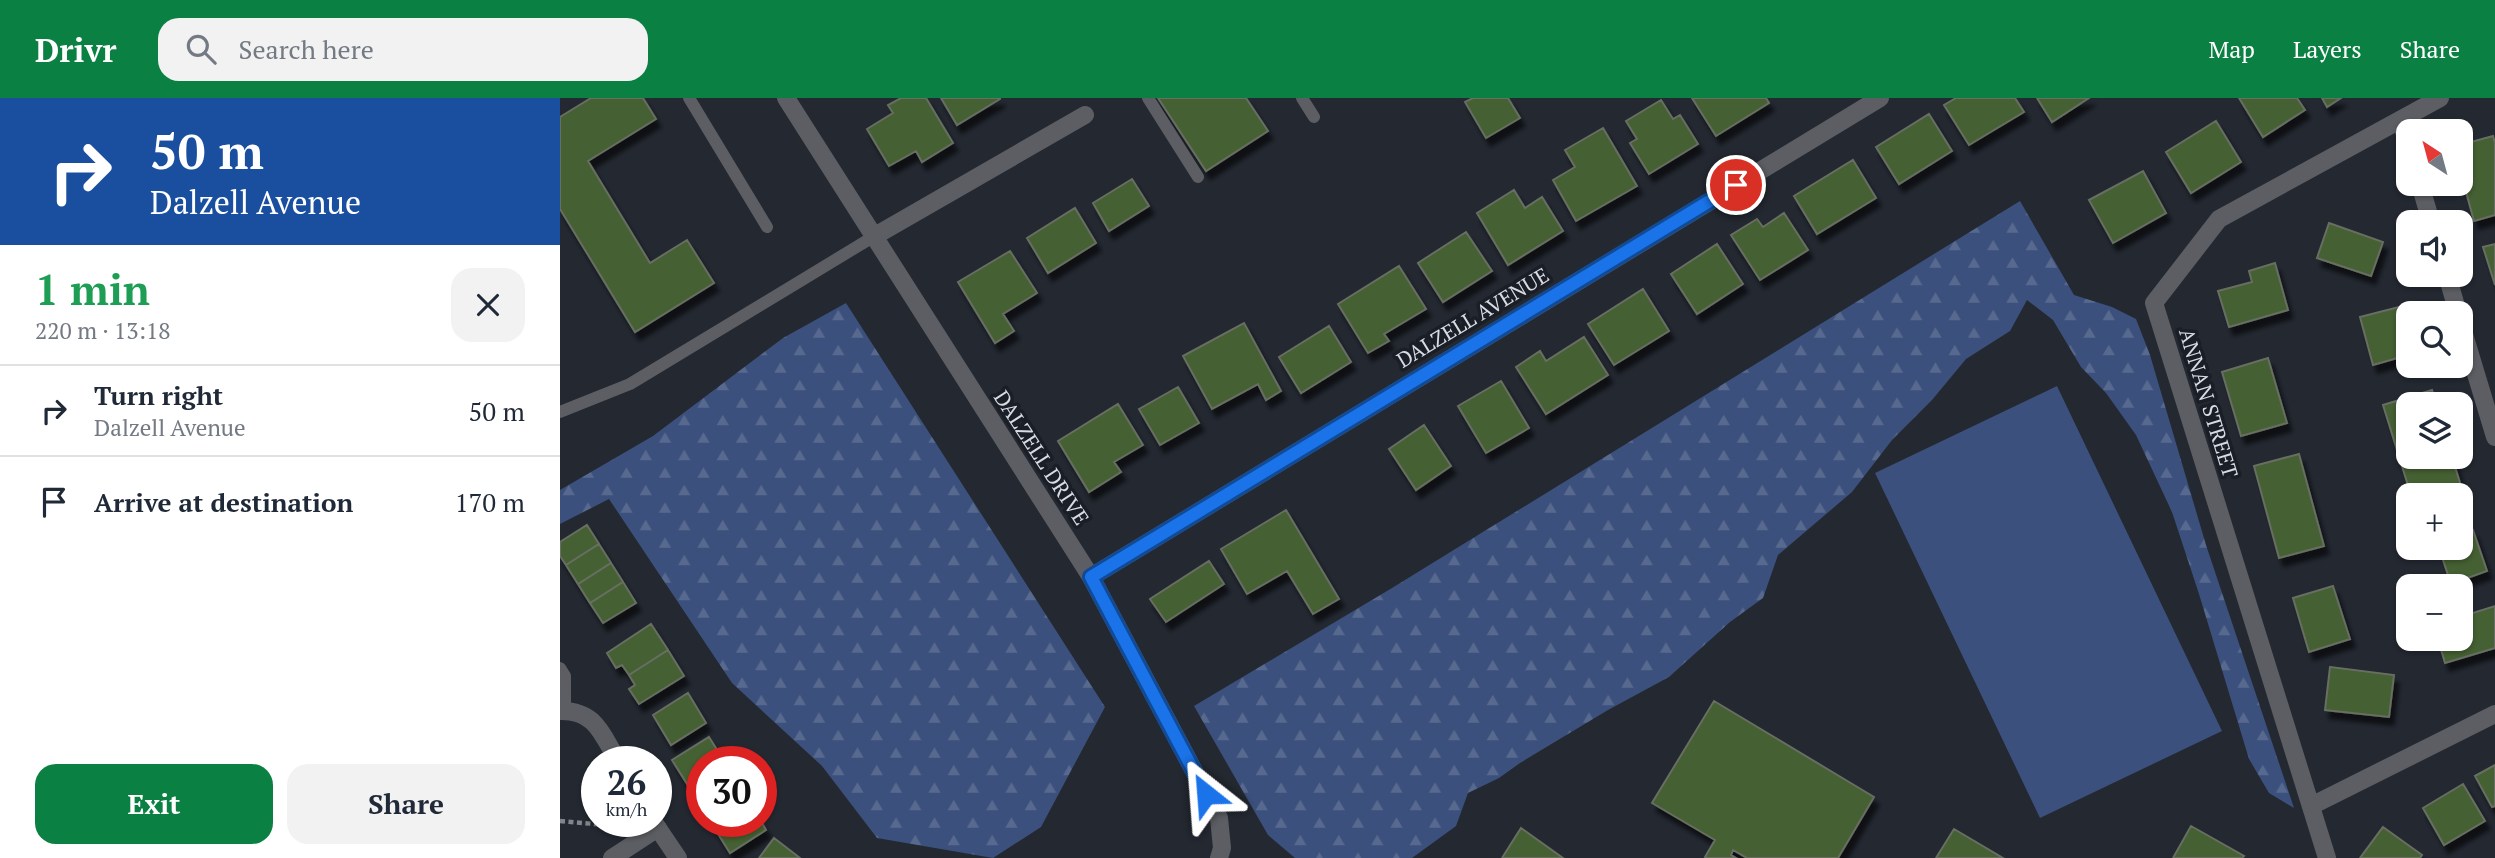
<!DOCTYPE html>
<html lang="en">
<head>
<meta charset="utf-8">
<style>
  :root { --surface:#fff; --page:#f2f2f3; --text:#1f2937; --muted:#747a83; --line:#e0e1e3; --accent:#0b8043 }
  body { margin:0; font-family:"PT Serif",serif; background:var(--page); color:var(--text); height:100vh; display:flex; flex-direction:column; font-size:26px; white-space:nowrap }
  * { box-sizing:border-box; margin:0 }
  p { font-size:23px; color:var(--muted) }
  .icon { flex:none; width:38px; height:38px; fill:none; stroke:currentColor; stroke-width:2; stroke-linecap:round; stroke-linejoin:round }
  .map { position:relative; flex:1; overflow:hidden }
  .side { display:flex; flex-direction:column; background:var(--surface); width:560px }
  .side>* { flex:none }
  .hud { background:#1a4fa0; color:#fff; overflow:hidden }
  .needle { width:46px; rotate:324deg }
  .controls { position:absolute; left:1836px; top:21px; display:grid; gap:14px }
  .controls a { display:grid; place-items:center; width:77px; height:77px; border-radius:14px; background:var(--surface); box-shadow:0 2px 5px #0004; font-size:35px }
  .speed { position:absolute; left:21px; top:648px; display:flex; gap:14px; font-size:35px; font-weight:700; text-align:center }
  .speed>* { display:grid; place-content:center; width:91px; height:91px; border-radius:50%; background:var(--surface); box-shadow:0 2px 5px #0004; line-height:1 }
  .speed small { font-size:18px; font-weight:400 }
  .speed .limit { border:10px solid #d22; background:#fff; color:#111 }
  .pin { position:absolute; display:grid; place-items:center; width:60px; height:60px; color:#fff; margin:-30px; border:4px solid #fff; border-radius:50%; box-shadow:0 2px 7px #0007 }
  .me { position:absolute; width:77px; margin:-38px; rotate:332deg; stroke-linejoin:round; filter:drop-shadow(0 0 5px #0008) }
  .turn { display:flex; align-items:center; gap:24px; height:147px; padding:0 35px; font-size:32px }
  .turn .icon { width:91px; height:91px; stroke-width:2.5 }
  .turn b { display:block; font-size:49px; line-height:60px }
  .round { display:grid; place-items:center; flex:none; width:74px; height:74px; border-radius:21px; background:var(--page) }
  .summary { display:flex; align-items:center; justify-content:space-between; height:119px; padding:0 35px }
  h1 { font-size:42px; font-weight:600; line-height:52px; color:#1e9e55 }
  .button { display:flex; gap:14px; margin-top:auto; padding:14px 35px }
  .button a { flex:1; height:80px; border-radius:21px; background:var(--accent); color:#fff; font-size:28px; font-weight:600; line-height:80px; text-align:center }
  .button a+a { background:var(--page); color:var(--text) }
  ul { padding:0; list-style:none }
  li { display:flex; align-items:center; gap:21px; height:91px; padding:0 35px; border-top:2px solid var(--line) }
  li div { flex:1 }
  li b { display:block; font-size:26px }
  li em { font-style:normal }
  header { display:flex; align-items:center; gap:42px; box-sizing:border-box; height:98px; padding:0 35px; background:var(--accent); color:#fff }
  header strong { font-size:33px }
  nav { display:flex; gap:38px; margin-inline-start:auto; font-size:24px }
  .search { width:490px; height:63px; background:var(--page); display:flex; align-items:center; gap:18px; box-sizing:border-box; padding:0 24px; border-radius:21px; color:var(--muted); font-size:26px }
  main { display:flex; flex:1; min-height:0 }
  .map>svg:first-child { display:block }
</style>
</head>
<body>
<header>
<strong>Drivr</strong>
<div class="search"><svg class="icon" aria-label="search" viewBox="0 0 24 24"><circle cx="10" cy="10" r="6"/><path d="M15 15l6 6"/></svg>Search here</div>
<nav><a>Map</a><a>Layers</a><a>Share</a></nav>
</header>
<main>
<section class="side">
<div class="hud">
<div class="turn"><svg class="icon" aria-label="right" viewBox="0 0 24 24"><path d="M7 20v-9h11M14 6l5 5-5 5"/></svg><div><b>50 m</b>Dalzell Avenue</div></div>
</div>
<div class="summary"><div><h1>1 min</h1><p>220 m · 13:18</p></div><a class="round"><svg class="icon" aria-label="close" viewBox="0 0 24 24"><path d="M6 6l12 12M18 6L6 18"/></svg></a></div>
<ul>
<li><svg class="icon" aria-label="right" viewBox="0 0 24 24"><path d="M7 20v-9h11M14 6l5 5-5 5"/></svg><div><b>Turn right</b><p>Dalzell Avenue</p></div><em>50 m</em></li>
<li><svg class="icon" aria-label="arrive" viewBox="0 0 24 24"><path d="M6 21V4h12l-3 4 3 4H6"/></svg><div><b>Arrive at destination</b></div><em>170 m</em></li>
</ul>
<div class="button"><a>Exit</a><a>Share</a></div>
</section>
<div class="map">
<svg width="1935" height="760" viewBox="0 0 1935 760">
  <defs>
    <pattern id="forest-firs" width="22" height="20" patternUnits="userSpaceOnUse" patternTransform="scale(1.75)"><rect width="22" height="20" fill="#3b507c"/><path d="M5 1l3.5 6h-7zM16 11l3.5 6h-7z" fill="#57698e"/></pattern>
    <filter id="shadow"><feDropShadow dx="4.5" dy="8" stdDeviation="2" flood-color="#0009"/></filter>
  </defs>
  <rect width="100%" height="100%" fill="#232831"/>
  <!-- green -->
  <path fill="#3b507c" d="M 1497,288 L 1662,633 L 1480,720 L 1315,375 Z"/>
  <!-- forest -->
  <path fill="url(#forest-firs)" d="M 1460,103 L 1514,197 L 1552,209 L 1576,221 L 1590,257 L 1646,447 L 1734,710 L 1709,695 L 1689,661 L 1639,496 L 1612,414 L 1576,337 L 1546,295 L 1521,269 L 1493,222 L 1467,202 L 1450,233 L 1406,261 L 1372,302 L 1332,342 L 1292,394 L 1218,457 L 1203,500 L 1170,524 L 1109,579 L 1048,612 L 960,665 L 939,680 L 908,695 L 896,728 L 852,760 L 735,760 L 708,737 L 634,608 L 832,490 Z
    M 286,205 L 545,609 L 481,729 L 433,760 L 317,740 L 262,668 L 172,585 L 49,401 L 0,426 L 0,392 L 93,338 L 223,240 Z"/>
  <!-- building -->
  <path fill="#446030" stroke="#676e62" stroke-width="2" filter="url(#shadow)" d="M 31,0 L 83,0 L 96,21 L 28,63 L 90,165 L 127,142 L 154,185 L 75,234 L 0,111 L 0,19 Z
    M 341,0 L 366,0 L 393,45 L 362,64 L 356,53 L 329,68 L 307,31 L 333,15 L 328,7 Z
    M 381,0 L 440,0 L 440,1 L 397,27 Z
    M 598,0 L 686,0 L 708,33 L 646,73 Z
    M 913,0 L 948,0 L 960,20 L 926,40 L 905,4 Z
    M 1132,0 L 1206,0 L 1209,5 L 1156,38 Z
    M 1396,0 L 1455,0 L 1464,14 L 1409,47 L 1384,7 Z
    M 1477,0 L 1529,0 L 1492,24 Z
    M 1679,0 L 1737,0 L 1745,12 L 1703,39 Z
    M 1762,0 L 1781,0 L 1767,9 Z
    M 1101,2 L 1113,21 L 1120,17 L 1138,46 L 1089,76 L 1070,45 L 1077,41 L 1066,23 Z
    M 1369,16 L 1392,53 L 1339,86 L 1316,49 Z
    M 1656,23 L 1681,64 L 1631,95 L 1606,54 Z
    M 1043,30 L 1077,88 L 1016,123 L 993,82 L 1015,69 L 1005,52 Z
    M 1933,38 L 1935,45 L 1935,117 L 1914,123 L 1900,72 L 1900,47 Z
    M 1293,62 L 1316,100 L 1257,136 L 1234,98 Z
    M 1583,73 L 1606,115 L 1553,145 L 1529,102 Z
    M 572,81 L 589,108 L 549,133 L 533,105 Z
    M 954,92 L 965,110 L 982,99 L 1003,133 L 948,167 L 917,115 Z
    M 515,110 L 536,145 L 488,175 L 467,140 Z
    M 1224,115 L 1248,152 L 1200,182 L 1171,137 L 1197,121 L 1203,129 Z
    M 1769,125 L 1823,144 L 1811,178 L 1757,160 Z
    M 906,134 L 932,173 L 883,204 L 858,165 Z
    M 1157,146 L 1183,186 L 1137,216 L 1111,176 Z
    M 1935,146 L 1935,187 L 1923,149 Z
    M 450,153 L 477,195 L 443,216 L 454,233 L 435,245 L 398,184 Z
    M 1715,165 L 1728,212 L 1669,229 L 1658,193 L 1692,184 L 1689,173 Z
    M 839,168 L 866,211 L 824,236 L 829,243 L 808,255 L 778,206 Z
    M 1083,191 L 1109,233 L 1054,267 L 1028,226 Z
    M 1843,208 L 1848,226 L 1848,257 L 1813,267 L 1800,219 Z
    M 684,225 L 721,293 L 706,302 L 698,286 L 652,311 L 623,258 Z
    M 769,228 L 791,264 L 741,295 L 719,259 Z
    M 1024,239 L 1048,277 L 986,316 L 956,269 L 980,253 L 986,263 Z
    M 1708,260 L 1727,325 L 1681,338 L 1662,274 Z
    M 941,283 L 969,330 L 926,355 L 898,308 Z
    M 618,289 L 639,325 L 600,347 L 579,311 Z
    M 1872,292 L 1876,306 L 1848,306 L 1848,359 L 1892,359 L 1901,388 L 1871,397 L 1851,397 L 1823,307 Z
    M 558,306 L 583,347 L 554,364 L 561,374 L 529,394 L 498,343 Z
    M 864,327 L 891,368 L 856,392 L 829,351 Z
    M 1739,356 L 1764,448 L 1719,460 L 1694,368 Z
    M 726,412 L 779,501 L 753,516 L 727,473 L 687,496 L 661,451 Z
    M 27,427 L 39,446 L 6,467 L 0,458 L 0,444 Z
    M 1913,432 L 1927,473 L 1891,486 L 1879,450 L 1900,450 L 1900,436 Z
    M 39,446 L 51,465 L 18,486 L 6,467 Z
    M 649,463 L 664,486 L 606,524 L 590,501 Z
    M 51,465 L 63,484 L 30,505 L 18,486 Z
    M 63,484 L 76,505 L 43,525 L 30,505 Z
    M 1773,488 L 1790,541 L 1749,554 L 1733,500 Z
    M 1935,508 L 1935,550 L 1885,565 L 1878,541 L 1900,541 L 1900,519 Z
    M 91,526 L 108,552 L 69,577 L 62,567 L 56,570 L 47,555 Z
    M 108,552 L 124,578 L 79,606 L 69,591 L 75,587 L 69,577 Z
    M 1770,569 L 1834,577 L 1829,619 L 1765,612 Z
    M 128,595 L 146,625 L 111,647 L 93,617 Z
    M 1154,603 L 1314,699 L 1278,760 L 1187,760 L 1173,752 L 1171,757 L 1176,760 L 1147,760 L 1145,759 L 1155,742 L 1092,705 Z
    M 149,639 L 164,663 L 142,663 L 142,692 L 134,697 L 112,662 Z
    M 1935,667 L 1935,708 L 1932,709 L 1915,678 Z
    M 1903,686 L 1925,723 L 1884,747 L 1863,710 Z
    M 150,723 L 201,723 L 206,732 L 170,755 Z
    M 1631,728 L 1684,758 L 1682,760 L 1613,760 Z
    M 1823,729 L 1862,757 L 1860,760 L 1800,760 Z
    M 961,730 L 1003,760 L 942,760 Z
    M 1394,731 L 1443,760 L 1376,760 Z
    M 214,740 L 240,760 L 199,760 Z"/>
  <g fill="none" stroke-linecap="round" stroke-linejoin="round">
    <!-- path -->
    <path stroke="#81868d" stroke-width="4.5" stroke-dasharray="5 3.5" stroke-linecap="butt" d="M 0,723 L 58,728"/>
    <!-- service -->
    <path stroke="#5c5e63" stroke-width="12" d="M 129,0 L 207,129
      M 588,0 L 638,79
      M 742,0 L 754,19
      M 0,314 L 70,286 L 313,139
      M 0,570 L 5,578 L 5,613"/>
    <!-- minor -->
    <path stroke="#5c5e63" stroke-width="18" d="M 226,0 L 531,479 L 659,720 L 662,750 L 659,760
      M 1841,22 L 1848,47
      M 1860,86 L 1871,124
      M 313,139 L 525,17
      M 1887,177 L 1898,215
      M 1900,223 L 1935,339
      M 531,479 L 1320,0
      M 0,613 C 36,612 42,637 58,663
      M 1751,708 L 1935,616
      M 93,723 L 118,760
      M 52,760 L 98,730
      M 1767,760 L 1594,205 L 1659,121 L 1880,0"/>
  </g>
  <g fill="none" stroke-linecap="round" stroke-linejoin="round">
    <!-- route casing -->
    <g stroke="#114b97" stroke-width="18">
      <path id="route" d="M 646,696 L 531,479 L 1176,87"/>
    </g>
    <!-- route -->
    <use href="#route" stroke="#1a73e8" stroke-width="12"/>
  </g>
  <g text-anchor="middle" stroke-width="7" stroke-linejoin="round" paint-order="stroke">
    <!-- street labels -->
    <g font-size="21" fill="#d8dce2" stroke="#191e27">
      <text transform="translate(913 220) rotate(-31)" y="7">DALZELL AVENUE</text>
      <text transform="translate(1648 305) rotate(73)" y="7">ANNAN STREET</text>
      <text transform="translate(481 360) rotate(57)" y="7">DALZELL DRIVE</text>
    </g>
  </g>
</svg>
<div class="controls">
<a><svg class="needle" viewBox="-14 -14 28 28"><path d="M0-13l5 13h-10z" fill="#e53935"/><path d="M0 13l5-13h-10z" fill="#747a83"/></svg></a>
<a><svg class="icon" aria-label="sound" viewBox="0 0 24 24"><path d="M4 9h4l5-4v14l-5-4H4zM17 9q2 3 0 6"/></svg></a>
<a><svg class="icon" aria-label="search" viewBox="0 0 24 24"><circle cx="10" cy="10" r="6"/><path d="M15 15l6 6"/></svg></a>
<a><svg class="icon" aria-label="layers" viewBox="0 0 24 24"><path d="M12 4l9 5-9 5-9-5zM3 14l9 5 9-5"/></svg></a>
<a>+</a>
<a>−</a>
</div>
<div class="speed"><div>26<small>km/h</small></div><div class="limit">30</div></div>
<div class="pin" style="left:1176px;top:87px;background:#d93025"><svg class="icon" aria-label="arrive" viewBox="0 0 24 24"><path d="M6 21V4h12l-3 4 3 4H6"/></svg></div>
<svg class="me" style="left:646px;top:696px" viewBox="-20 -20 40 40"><path d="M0-17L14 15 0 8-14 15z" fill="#1a73e8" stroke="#fff" stroke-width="4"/></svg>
</div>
</main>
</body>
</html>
